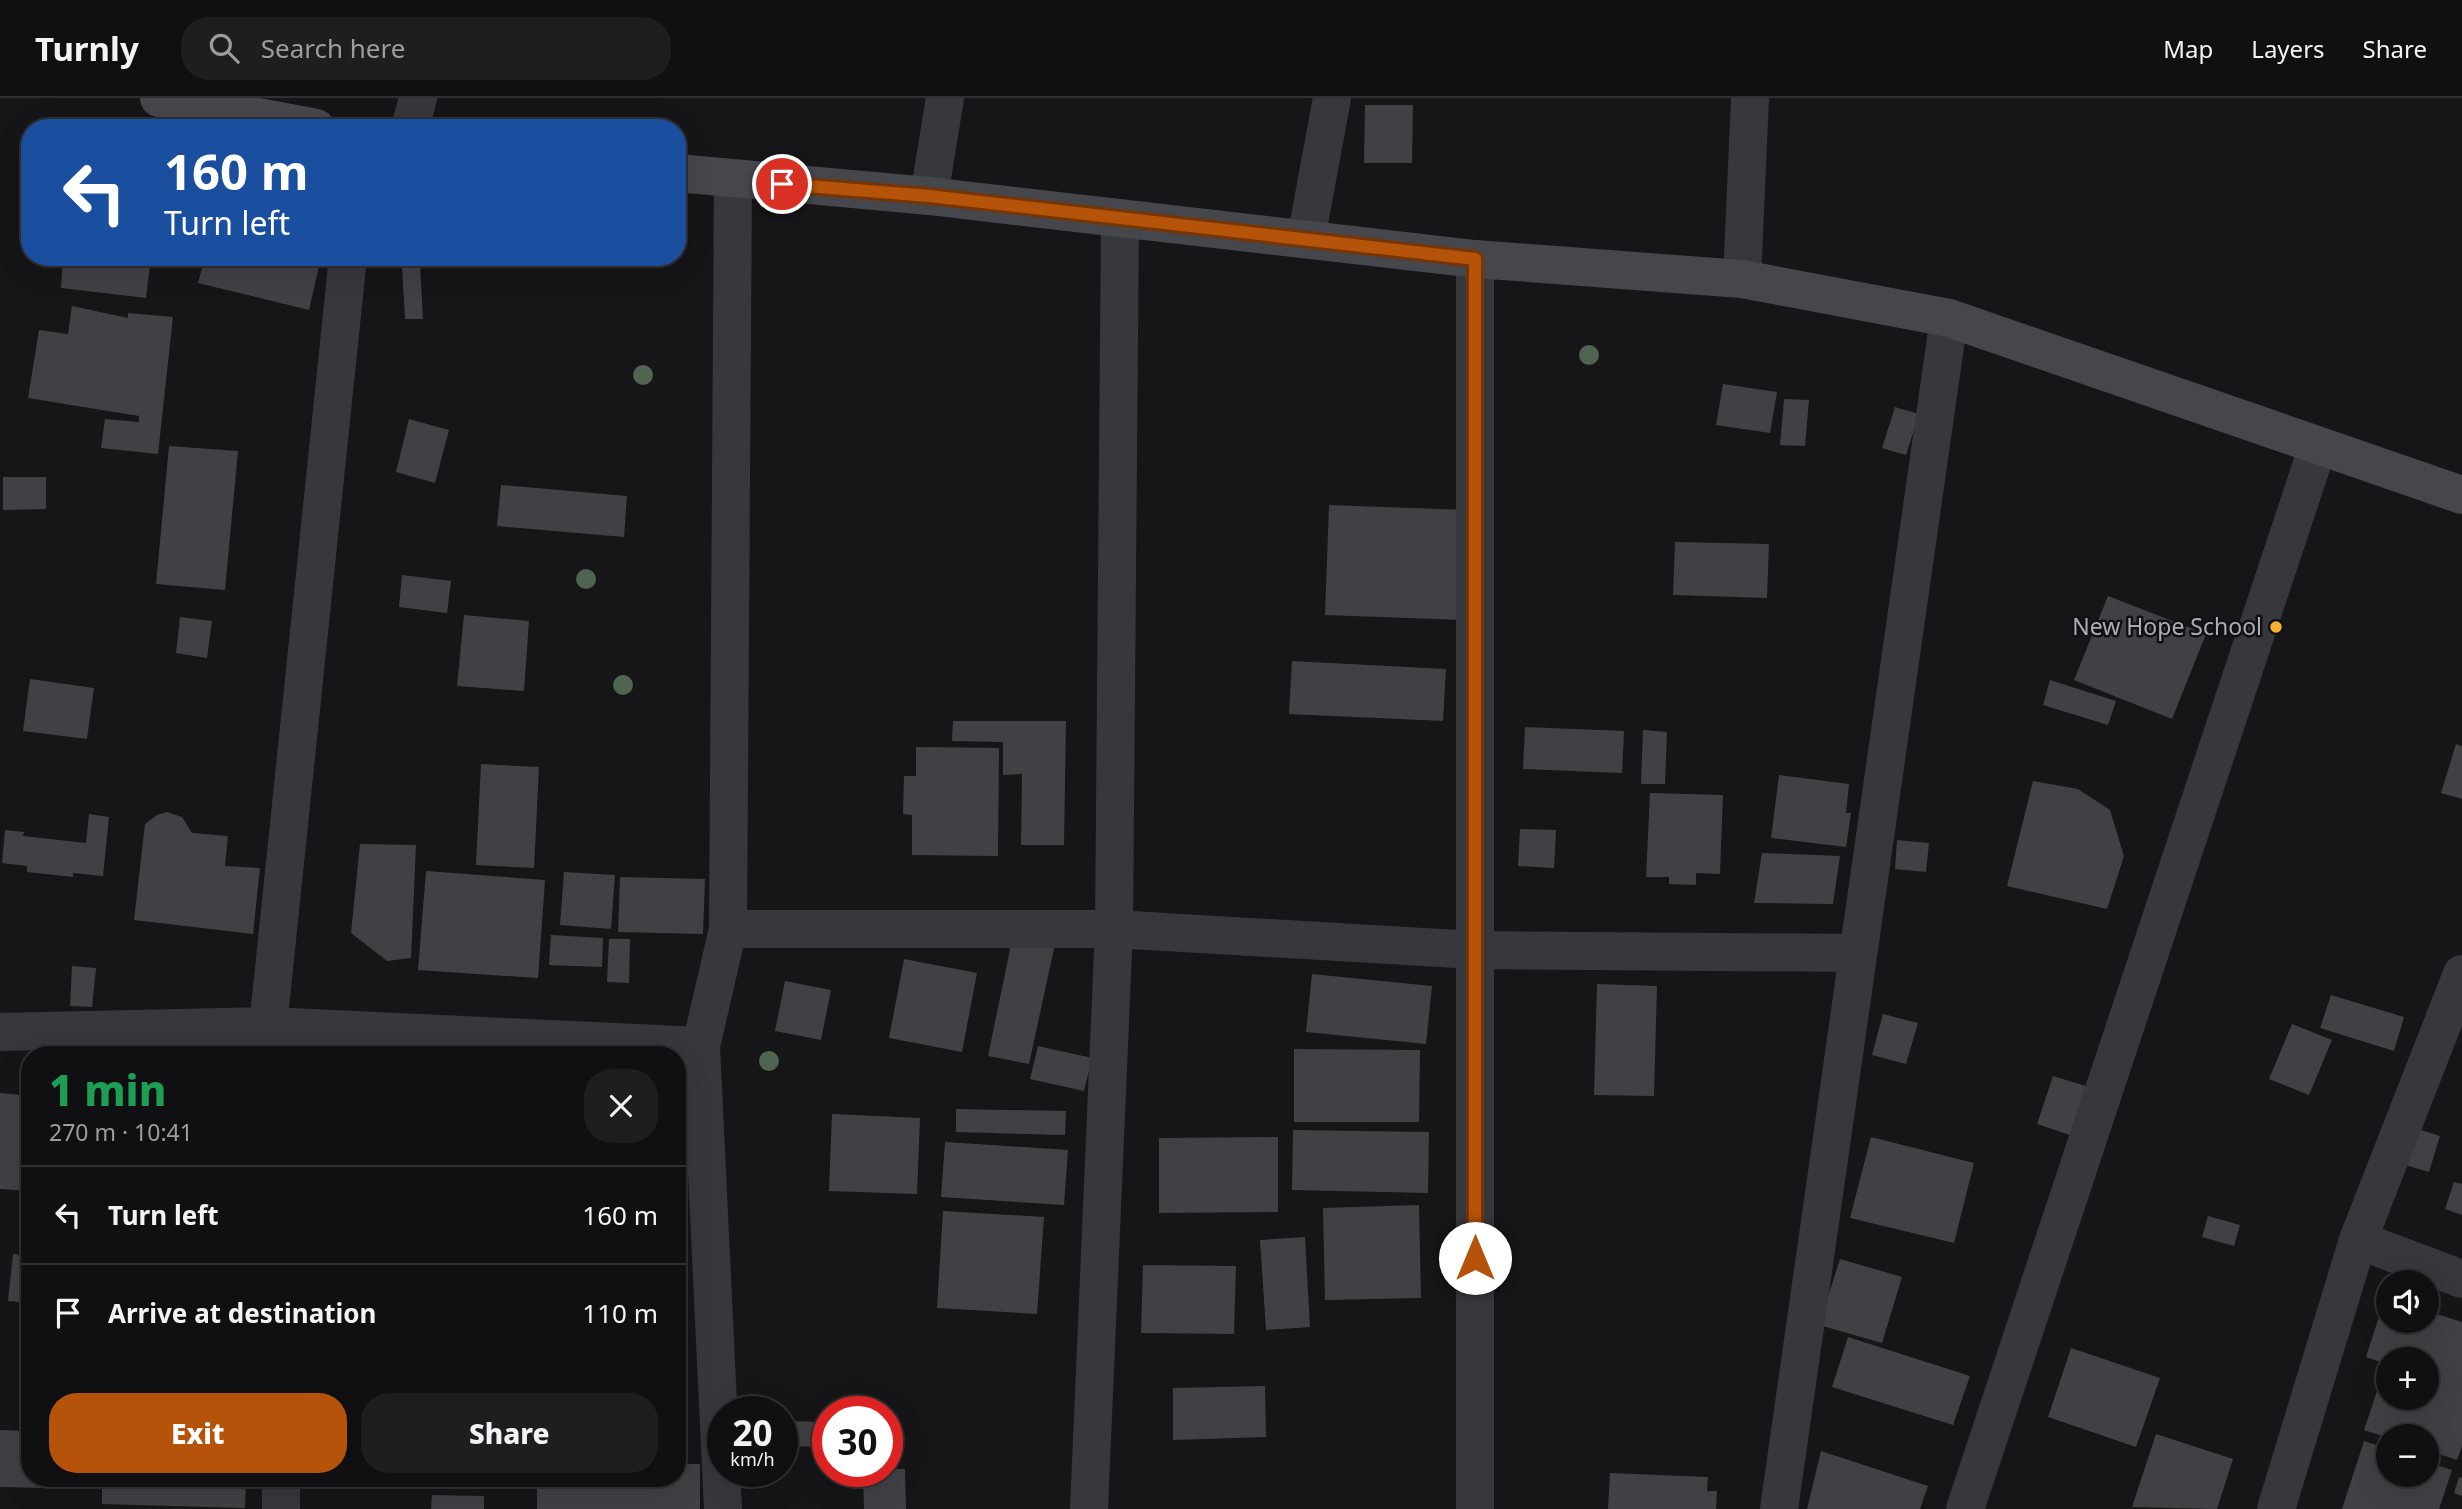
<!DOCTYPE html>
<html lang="en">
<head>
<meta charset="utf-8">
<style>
  :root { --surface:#101012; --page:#1e1e20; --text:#f1f3f6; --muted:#9c9d9f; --line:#303032; --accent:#b45309 }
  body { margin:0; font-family:"Noto Sans",sans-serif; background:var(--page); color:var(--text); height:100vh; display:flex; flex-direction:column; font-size:26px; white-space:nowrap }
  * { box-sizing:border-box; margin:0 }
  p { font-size:23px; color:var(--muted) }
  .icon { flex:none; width:38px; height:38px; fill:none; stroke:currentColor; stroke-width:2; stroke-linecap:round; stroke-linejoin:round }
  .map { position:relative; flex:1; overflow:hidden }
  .details { position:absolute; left:21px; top:948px; width:665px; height:441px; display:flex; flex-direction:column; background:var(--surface); border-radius:28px; box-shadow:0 7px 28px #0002,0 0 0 2px var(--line) }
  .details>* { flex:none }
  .top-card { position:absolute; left:21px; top:21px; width:665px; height:147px; border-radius:28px; box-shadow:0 7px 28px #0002,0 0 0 2px var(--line); background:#1a4fa0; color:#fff; overflow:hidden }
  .controls { position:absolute; left:2376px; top:1172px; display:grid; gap:14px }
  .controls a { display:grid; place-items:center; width:63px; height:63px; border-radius:50%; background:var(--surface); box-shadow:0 7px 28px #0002,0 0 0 2px var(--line); font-size:35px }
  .speed { position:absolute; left:707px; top:1298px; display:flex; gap:14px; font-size:35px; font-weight:700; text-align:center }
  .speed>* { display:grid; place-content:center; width:91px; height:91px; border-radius:50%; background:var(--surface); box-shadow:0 7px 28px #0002,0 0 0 2px var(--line); line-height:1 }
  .speed small { font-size:18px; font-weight:400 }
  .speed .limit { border:10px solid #d22; background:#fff; color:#111 }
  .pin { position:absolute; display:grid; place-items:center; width:60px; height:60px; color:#fff; margin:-30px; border:4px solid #fff; border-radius:50%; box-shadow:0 2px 7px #0007 }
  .me { position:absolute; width:77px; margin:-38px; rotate:0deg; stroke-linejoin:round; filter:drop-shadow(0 0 5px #0008) }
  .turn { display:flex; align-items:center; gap:24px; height:147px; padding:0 28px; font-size:32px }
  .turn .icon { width:91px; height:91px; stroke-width:2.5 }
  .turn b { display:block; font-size:49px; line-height:60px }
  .round { display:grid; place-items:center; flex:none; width:74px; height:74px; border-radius:28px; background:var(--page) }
  .head { display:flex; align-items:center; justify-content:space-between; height:119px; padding:0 28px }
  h1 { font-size:42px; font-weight:800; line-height:52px; color:#1e9e55 }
  .action { display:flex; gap:14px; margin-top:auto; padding:14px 28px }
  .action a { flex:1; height:80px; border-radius:28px; background:var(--accent); color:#fff; font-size:28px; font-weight:800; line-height:80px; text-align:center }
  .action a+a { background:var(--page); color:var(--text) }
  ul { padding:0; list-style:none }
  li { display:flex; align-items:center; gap:21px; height:98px; padding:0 28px; border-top:2px solid var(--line) }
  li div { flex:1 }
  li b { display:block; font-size:26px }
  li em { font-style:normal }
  header { display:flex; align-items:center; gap:42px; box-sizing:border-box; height:98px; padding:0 35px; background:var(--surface); border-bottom:2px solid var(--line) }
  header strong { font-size:33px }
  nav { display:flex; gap:38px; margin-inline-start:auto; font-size:24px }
  .search { width:490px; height:63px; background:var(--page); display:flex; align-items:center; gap:18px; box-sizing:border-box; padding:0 24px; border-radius:28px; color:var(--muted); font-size:26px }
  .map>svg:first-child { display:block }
</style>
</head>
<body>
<header>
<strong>Turnly</strong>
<div class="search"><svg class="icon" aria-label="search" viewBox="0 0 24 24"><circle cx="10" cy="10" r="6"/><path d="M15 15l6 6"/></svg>Search here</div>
<nav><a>Map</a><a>Layers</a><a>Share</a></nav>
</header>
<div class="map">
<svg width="2462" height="1411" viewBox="0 0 2462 1411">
  <rect width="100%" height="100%" fill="#161618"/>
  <!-- building -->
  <path fill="#404145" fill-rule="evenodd" d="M 1365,7 L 1413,7 L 1412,65 L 1364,65 Z
    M 63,159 L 151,159 L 146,200 L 61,190 Z
    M 205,159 L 321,159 L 309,212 L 198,185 Z
    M 420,166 L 423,221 L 405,221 L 402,168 Z
    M 72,208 L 128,220 L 128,215 L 173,219 L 158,356 L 101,350 L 105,321 L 139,324 L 139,318 L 28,300 L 39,232 L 68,236 Z
    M 1723,286 L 1777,294 L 1770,335 L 1716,327 Z
    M 1784,301 L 1809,302 L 1805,348 L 1780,347 Z
    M 1895,309 L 1919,316 L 1906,357 L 1882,350 Z
    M 409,321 L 449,332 L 435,385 L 396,374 Z
    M 169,348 L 238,353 L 225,492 L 156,486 Z
    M 3,379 L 46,379 L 46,411 L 3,412 Z
    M 501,387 L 627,398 L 624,439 L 497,428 Z
    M 1329,407 L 1467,412 L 1463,522 L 1325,517 Z
    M 1675,444 L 1769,446 L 1767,500 L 1673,497 Z
    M 402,477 L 451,483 L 447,515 L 399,509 Z
    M 2108,498 L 2206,536 L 2172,621 L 2074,582 Z
    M 464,517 L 529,523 L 524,593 L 457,588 Z
    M 180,519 L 212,523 L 207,560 L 176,555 Z
    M 1292,563 L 1446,571 L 1443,623 L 1289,616 Z
    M 30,581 L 94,590 L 87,641 L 23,633 Z
    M 2050,582 L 2116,603 L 2108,627 L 2043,607 Z
    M 953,623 L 1066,623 L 1064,747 L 1021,747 L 1022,676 L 1003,677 L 1003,644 L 952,643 Z
    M 1525,629 L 1624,633 L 1622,675 L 1523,671 Z
    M 1643,632 L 1667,634 L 1665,686 L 1641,686 Z
    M 2456,646 L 2462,648 L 2462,701 L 2441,695 Z
    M 916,649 L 999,650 L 998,758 L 912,757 L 912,717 L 903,716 L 904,678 L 916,678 Z
    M 481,666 L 539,669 L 534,770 L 476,767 Z
    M 1779,677 L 1849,686 L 1846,715 L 1851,715 L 1846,749 L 1771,740 Z
    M 2033,683 L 2078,691 L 2110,712 L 2124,758 L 2107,811 L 2007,788 Z
    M 1650,695 L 1723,697 L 1720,776 L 1696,775 L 1696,787 L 1669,786 L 1669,779 L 1646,779 Z
    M 167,714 L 182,719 L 192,735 L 228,738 L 225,768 L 260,770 L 253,836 L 134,822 L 145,726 L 157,717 Z
    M 89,716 L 109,719 L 103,778 L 73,775 L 73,779 L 27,774 L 27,768 L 2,765 L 5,732 L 24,734 L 23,738 L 86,745 Z
    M 1520,731 L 1556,732 L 1554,770 L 1518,768 Z
    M 1897,742 L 1929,745 L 1926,774 L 1895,771 Z
    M 360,746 L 416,747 L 411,860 L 387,863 L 351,835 Z
    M 1762,755 L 1840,758 L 1833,806 L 1754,805 Z
    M 426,773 L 545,782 L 538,880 L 418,872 Z
    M 564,774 L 615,777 L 611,831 L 560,827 Z
    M 620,779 L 705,781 L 703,836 L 618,834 Z
    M 551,837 L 603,840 L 602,869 L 549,867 Z
    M 1013,837 L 1055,846 L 1029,966 L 988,958 Z
    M 609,841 L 630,841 L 629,885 L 607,884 Z
    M 904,861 L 977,875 L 962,954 L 889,940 Z
    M 72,868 L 96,870 L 92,909 L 70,908 Z
    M 1312,876 L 1432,888 L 1426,946 L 1306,934 Z
    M 785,883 L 831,892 L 821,942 L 775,933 Z
    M 1597,886 L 1657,888 L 1654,998 L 1594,997 Z
    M 2331,897 L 2404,919 L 2394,953 L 2320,930 Z
    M 1883,916 L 1918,925 L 1906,966 L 1872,957 Z
    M 2292,926 L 2332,942 L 2309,997 L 2269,981 Z
    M 1038,948 L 1092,960 L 1084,993 L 1030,981 Z
    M 1294,951 L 1420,952 L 1419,1024 L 1294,1024 Z
    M 2053,978 L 2089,989 L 2073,1038 L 2037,1026 Z
    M 0,995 L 30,998 L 30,1093 L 0,1091 Z
    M 956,1011 L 1066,1013 L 1065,1037 L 956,1034 Z
    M 832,1016 L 920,1020 L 917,1096 L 829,1093 Z
    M 2414,1030 L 2440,1038 L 2429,1074 L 2402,1066 Z
    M 1293,1032 L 1429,1034 L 1428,1095 L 1292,1092 Z
    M 1278,1039 L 1278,1114 L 1159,1115 L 1159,1040 Z
    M 1871,1039 L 1974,1065 L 1954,1145 L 1850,1120 Z
    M 945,1044 L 1068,1052 L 1064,1107 L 941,1099 Z
    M 2454,1084 L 2462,1086 L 2462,1117 L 2445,1111 Z
    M 1419,1107 L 1421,1200 L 1325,1202 L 1323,1110 Z
    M 943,1113 L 1044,1119 L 1037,1216 L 937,1210 Z
    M 2208,1118 L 2240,1127 L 2234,1148 L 2202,1139 Z
    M 1305,1139 L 1310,1229 L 1266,1232 L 1260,1142 Z
    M 13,1156 L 30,1158 L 30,1205 L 8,1203 Z
    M 1840,1161 L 1902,1179 L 1882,1245 L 1819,1227 Z
    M 1143,1167 L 1236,1168 L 1234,1236 L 1141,1235 Z
    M 2385,1200 L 2389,1201 L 2389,1223 L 2427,1223 L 2427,1213 L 2462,1224 L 2462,1348 L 2457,1362 L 2427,1352 L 2427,1339 L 2389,1340 L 2364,1332 L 2386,1266 L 2366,1259 ZM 2389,1262 L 2427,1262 L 2427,1300 L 2389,1300 Z
    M 1848,1239 L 1970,1278 L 1953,1327 L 1832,1289 Z
    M 2071,1250 L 2160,1280 L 2136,1349 L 2048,1319 Z
    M 1265,1288 L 1266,1339 L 1173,1342 L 1173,1290 Z
    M 784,1323 L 828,1324 L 828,1349 L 784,1348 Z
    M 0,1332 L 30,1333 L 30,1381 L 94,1381 L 94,1391 L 0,1389 Z
    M 2156,1336 L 2233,1361 L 2217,1411 L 2132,1409 Z
    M 2364,1343 L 2389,1351 L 2389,1377 L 2427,1377 L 2427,1364 L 2452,1372 L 2439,1411 L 2342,1411 Z
    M 1821,1353 L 1928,1388 L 1920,1411 L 1807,1411 Z
    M 677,1366 L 700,1366 L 700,1411 L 537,1411 L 537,1381 L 677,1381 Z
    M 887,1371 L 905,1371 L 906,1411 L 864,1411 L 863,1374 L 887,1374 Z
    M 1610,1375 L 1708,1379 L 1707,1393 L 1717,1393 L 1716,1411 L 1608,1411 Z
    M 2459,1379 L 2462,1380 L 2462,1398 L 2454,1395 Z
    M 102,1381 L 246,1381 L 245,1410 L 102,1406 Z
    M 432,1397 L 484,1398 L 484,1411 L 431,1411 Z"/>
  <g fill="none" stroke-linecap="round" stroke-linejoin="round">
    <!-- minor -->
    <path stroke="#37383d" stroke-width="38" d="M 410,30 L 418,0
      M 929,98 L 945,0
      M 1306,141 L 1332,0
      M 1475,161 L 1475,1411
      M 1742,181 L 1750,0
      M 728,831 L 1114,831 L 1475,852 L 1858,855
      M 0,934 L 268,928 L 701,948
      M 269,957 L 268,928 L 348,159
      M 2358,1142 L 2462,1181
      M 281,1381 L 281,1411
      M 723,1411 L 701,948 L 728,831 L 733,82
      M 1089,1411 L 1114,831 L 1120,120
      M 1779,1411 L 1949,220
      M 1965,1411 L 2318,348
      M 2276,1411 L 2358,1142 L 2462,876"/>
    <!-- secondary -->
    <path stroke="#45474d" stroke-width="38" d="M 159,0 L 316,30
      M 677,75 L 929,98 L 1475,161 L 1742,181 L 1949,220 L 2462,397"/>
  </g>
  <!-- trees -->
  <g fill="#506452">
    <circle cx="1589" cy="257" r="10"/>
    <circle cx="643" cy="277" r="10"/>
    <circle cx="586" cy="481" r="10"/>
    <circle cx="623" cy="587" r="10"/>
    <circle cx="769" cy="963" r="10"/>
  </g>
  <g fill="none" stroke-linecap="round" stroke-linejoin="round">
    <!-- route casing -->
    <g stroke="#753606" stroke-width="18">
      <path id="route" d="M 782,86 L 929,98 L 1475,161 L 1475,1160"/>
    </g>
    <!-- route -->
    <use href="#route" stroke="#b45309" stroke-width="12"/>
  </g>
  <!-- markers -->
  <circle fill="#f2b134" stroke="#111113" stroke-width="2.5" cx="2276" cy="529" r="7"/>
  <g text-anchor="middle" stroke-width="5" stroke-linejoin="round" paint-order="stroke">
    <!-- poi labels -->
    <g font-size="23" fill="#a8adb8" stroke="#111113" text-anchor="end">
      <text x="2262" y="537">New Hope School</text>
    </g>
  </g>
</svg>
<div class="controls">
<a><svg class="icon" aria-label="sound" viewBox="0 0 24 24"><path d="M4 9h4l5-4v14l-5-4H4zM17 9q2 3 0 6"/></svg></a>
<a>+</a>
<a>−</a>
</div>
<div class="speed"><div>20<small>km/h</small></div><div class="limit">30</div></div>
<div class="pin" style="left:782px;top:86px;background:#d93025"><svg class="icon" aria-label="arrive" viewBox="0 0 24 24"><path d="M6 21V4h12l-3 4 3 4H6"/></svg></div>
<svg class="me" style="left:1475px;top:1160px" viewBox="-20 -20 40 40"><circle r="19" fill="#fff"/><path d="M0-13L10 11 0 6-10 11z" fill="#b45309"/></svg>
<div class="top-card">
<div class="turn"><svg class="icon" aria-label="left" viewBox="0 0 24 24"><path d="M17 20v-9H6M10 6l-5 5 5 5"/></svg><div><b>160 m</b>Turn left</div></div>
</div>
<section class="details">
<div class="head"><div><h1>1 min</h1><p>270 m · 10:41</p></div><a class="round"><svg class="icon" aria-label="close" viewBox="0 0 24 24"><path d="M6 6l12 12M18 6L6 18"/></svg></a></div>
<ul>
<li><svg class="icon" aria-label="left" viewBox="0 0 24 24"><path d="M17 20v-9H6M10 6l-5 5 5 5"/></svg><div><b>Turn left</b></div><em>160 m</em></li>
<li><svg class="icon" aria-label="arrive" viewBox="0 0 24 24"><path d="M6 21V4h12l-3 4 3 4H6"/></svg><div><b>Arrive at destination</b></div><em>110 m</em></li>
</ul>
<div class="action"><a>Exit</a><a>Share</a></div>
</section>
</div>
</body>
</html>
